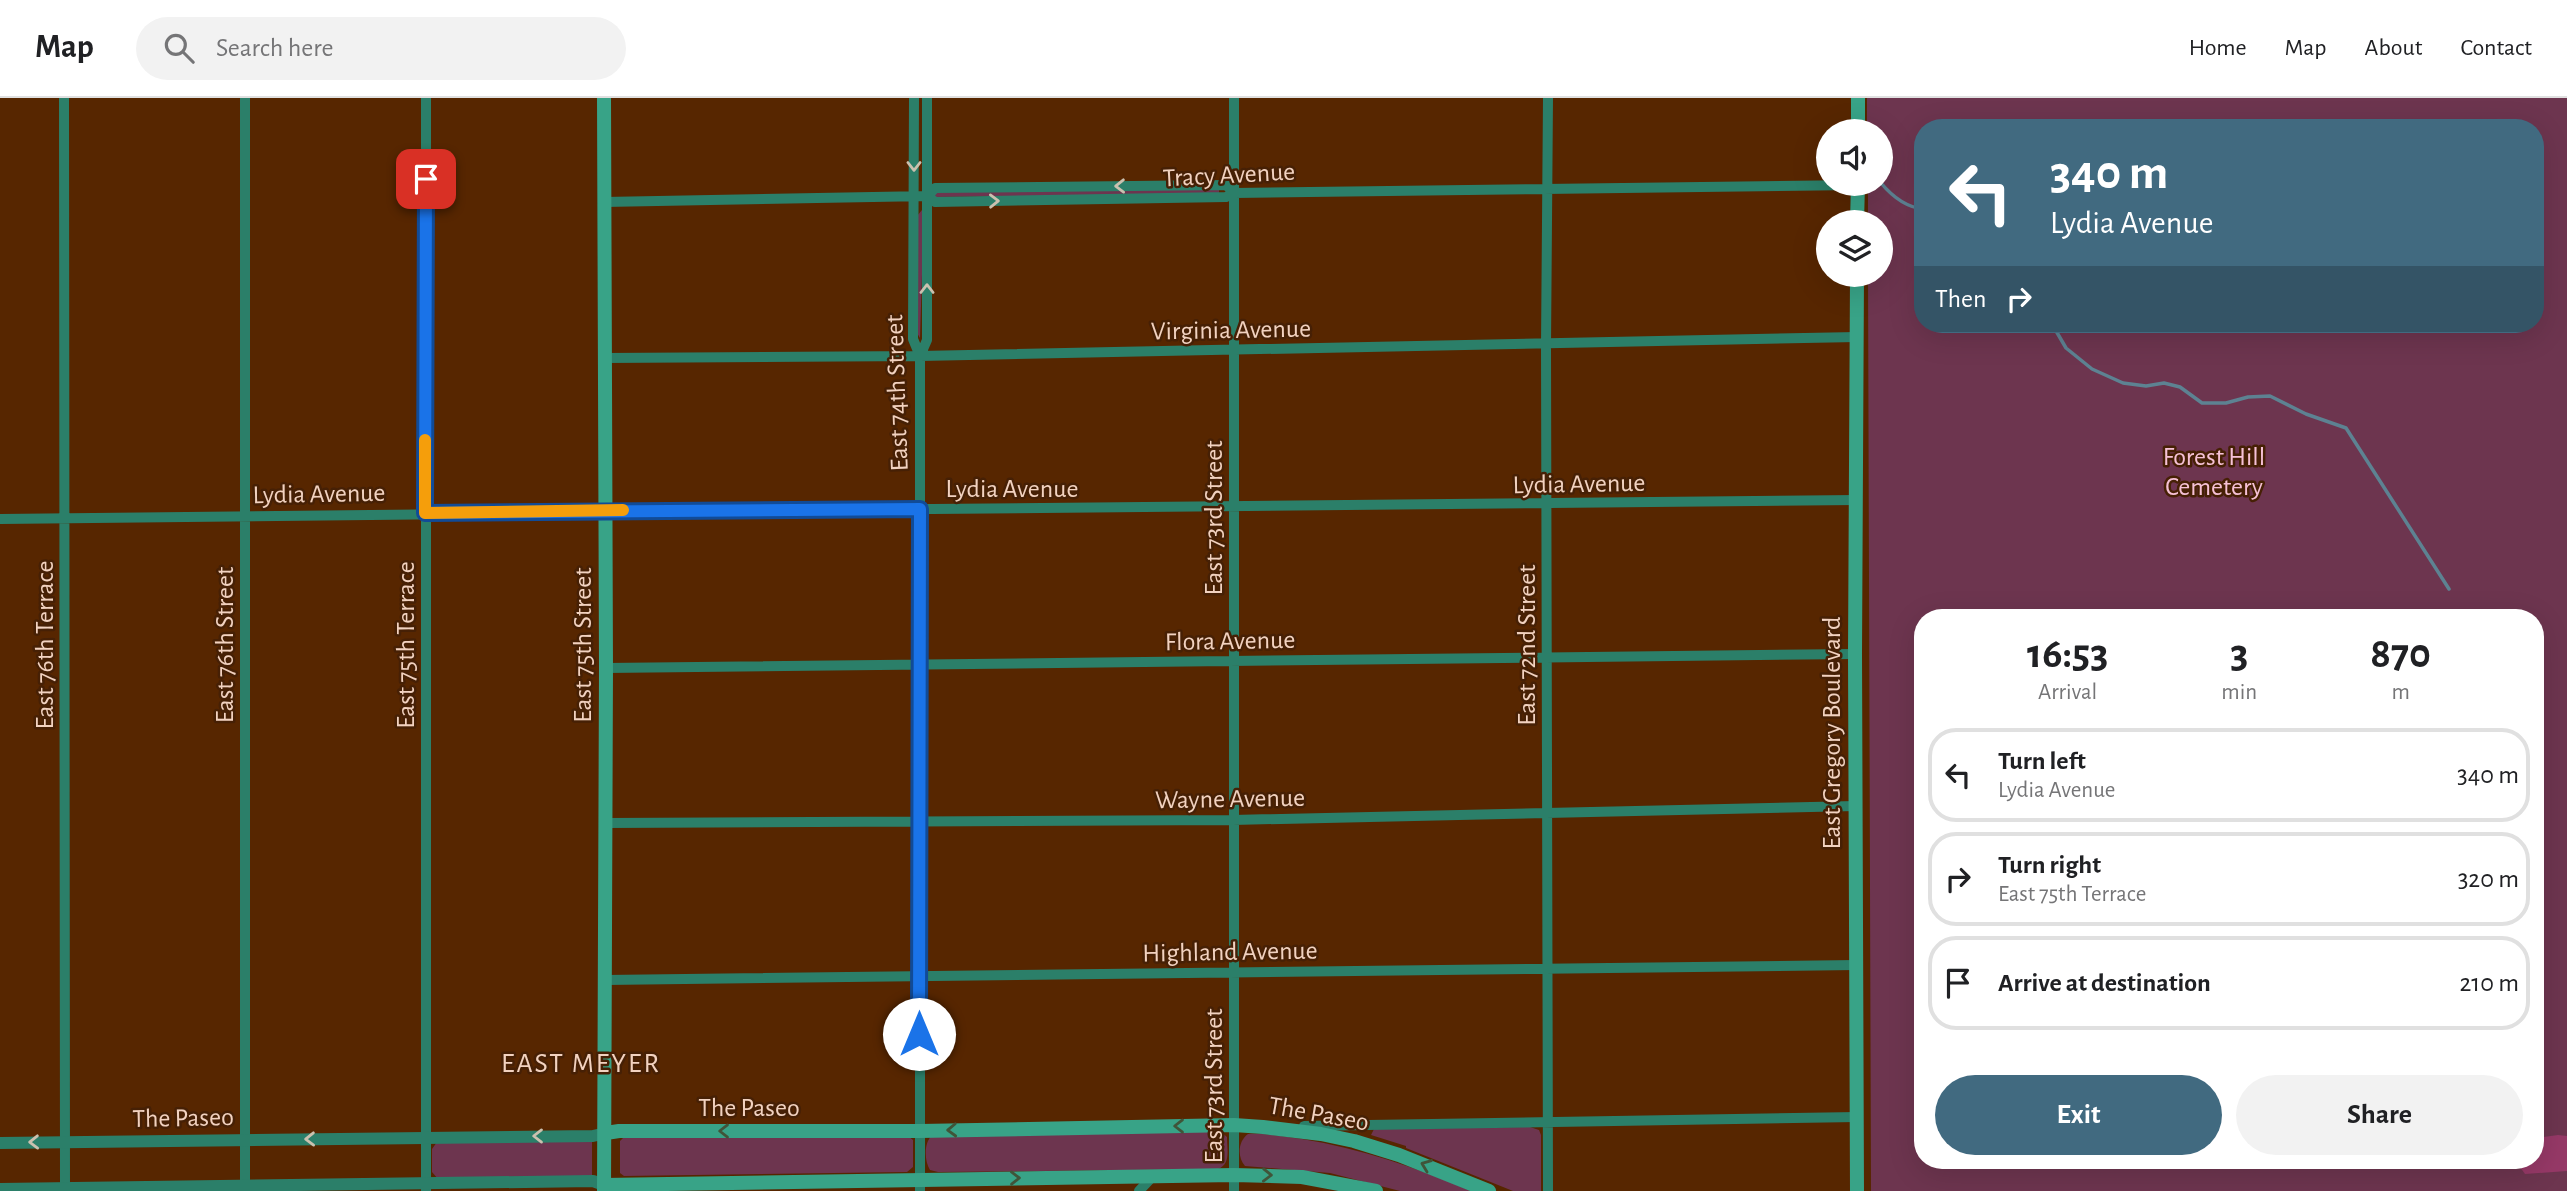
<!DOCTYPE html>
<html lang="en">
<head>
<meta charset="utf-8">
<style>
  :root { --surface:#fff; --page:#f2f2f2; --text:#202124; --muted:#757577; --line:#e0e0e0; --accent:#416a80 }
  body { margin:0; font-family:"Alegreya Sans",sans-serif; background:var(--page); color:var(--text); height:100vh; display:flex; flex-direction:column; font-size:26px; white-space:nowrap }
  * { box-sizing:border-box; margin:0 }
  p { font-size:23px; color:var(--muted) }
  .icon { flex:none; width:38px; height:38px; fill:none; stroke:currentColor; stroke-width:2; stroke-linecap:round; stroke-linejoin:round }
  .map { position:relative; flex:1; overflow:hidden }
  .drawer { position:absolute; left:1914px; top:511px; width:630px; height:560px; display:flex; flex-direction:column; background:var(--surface); border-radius:28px; box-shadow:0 7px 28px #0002 }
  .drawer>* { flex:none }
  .hud { position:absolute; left:1914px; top:21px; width:630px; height:214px; border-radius:28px; box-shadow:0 7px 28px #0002; background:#416a80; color:#fff; overflow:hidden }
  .tools { position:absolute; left:1816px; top:21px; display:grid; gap:14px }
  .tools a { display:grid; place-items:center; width:77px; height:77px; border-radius:50%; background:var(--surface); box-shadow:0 7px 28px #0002; font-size:35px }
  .pin { position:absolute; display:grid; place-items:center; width:60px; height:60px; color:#fff; margin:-30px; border-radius:14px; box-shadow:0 4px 10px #0006 }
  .me { position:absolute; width:77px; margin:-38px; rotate:0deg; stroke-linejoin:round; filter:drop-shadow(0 0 5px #0008) }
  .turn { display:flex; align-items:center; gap:24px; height:147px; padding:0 21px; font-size:32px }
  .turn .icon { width:91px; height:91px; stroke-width:2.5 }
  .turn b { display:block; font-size:49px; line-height:60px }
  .then { display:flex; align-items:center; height:66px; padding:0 21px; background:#0003; gap:14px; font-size:26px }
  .eta { display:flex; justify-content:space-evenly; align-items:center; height:119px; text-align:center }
  .eta b { font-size:42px; font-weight:700; line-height:49px }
  .primary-button { display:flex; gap:14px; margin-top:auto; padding:14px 21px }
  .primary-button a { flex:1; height:80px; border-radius:42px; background:var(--accent); color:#fff; font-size:28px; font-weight:700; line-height:80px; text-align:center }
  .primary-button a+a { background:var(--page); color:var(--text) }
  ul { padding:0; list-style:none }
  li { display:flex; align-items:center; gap:21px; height:94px; margin:0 14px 10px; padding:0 7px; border:4px solid var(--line); border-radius:28px }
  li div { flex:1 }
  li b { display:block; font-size:26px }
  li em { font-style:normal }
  header { display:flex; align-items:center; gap:42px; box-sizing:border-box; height:98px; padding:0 35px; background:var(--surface); border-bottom:2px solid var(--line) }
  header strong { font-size:33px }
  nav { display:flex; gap:38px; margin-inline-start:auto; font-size:24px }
  .search { width:490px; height:63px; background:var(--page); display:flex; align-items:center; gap:18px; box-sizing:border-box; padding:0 24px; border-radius:38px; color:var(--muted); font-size:26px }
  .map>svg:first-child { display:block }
</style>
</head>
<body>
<header>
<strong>Map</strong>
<div class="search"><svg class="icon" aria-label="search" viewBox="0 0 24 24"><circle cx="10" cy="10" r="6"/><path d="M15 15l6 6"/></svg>Search here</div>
<nav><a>Home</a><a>Map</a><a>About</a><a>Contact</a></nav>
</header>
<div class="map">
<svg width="2567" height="1093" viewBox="0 0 2567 1093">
  <rect width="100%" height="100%" fill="#572600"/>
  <!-- green -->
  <path fill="#6d354f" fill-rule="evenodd" d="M 1867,0 L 2567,0 L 2567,1093 L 1871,1093 L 1868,177 L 1881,177 L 1881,124 L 1868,124 L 1868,86 L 1881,86 L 1881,33 L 1867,33 ZM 1923,30 L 2536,30 L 2536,226 L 1923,226 ZM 1923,520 L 2536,520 L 2536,1062 L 1923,1062 Z
    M 1219,91 L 1219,96 L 934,99 L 935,94 Z
    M 922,112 L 924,113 L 920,240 L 917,235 L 917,118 Z
    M 1530,1029 L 1539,1032 L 1541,1037 L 1541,1093 L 1513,1093 L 1406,1050 L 1406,1048 L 1371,1037 L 1374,1031 Z
    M 1220,1033 L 1227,1039 C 1227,1052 1231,1066 1218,1071 L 938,1074 L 930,1072 C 924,1062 924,1045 932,1037 Z
    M 1248,1036 C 1266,1035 1285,1039 1302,1041 C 1361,1051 1416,1069 1471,1093 L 1400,1093 L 1330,1075 L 1245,1068 C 1237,1059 1238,1043 1248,1036 Z
    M 907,1037 L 913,1042 L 913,1069 L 907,1074 L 624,1078 L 620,1075 L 620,1043 L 623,1040 Z
    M 592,1043 L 592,1077 L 590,1079 L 447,1081 L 446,1079 L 438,1081 L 432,1074 L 432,1051 L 437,1044 Z"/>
  <!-- forest -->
  <path fill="#963967" d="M 2558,1037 L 2567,1038 L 2567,1073 L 2525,1076 L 2515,1062 L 2536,1062 L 2536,1040 Z"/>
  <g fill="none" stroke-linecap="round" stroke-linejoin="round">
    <!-- stream -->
    <path stroke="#5d8292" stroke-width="3.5" d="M 1881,85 C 1891,97 1906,109 1923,111
      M 2052,226 L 2066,250 L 2092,271 L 2123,285 L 2146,288 L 2164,285 L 2180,289 L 2202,305 L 2226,305 L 2248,299 L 2270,298 L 2306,316 L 2346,330 L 2449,491"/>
    <!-- minor -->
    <path stroke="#2b7f69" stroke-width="10" d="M 64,0 L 65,1093
      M 245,0 L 245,1093
      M 914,0 L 913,241 L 920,258 L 920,1093
      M 928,98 L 935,90 L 1226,87 L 1234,95
      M 604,104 L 928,98 L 935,104 L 1226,99 L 1234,95 L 1858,87
      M 920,258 L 927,242 L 927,0
      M 605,260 L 920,258 L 1857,239
      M 0,421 C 619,412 1237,410 1856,402
      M 606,570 L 1855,556
      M 606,725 L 1233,722 L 1855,708
      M 605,882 L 1856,867
      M 1304,1028 L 1857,1019
      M 426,1093 L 426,0
      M 1139,1093 L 1154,1077
      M 1234,1093 L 1234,0
      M 1548,1093 L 1546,247 L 1548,0"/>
    <!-- tertiary -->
    <path stroke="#2b7f69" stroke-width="12" d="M 0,1045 L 593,1038 L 606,1035
      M 0,1091 L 593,1083 L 604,1087"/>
    <!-- secondary -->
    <path stroke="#38a387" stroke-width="14" d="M 1858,33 L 1858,0
      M 1857,124 L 1858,86
      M 1857,177 L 1855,556 L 1857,1093
      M 606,1035 L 619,1033 L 920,1033 L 1234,1027 L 1263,1029 L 1321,1036 L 1354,1043 L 1399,1057 L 1489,1093
      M 604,1087 L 1234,1077 L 1302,1079 L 1376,1093
      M 604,1093 L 606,570 L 604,0"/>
  </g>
  <!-- one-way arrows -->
  <defs><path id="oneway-chevron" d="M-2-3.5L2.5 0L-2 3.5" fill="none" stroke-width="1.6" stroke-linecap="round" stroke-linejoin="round" transform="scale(1.75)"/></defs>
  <g stroke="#cac1af">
    <use href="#oneway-chevron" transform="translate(914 68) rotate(90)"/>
    <use href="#oneway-chevron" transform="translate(1120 88) rotate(179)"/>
    <use href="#oneway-chevron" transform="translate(994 103) rotate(-1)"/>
    <use href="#oneway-chevron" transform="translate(927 191) rotate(-90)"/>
    <use href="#oneway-chevron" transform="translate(538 1038) rotate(180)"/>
    <use href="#oneway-chevron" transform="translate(310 1041) rotate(179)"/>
    <use href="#oneway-chevron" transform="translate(34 1044) rotate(179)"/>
  </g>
  <g stroke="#405439">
    <use href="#oneway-chevron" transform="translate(1179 1028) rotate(180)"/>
    <use href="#oneway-chevron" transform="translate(952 1032) rotate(178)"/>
    <use href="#oneway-chevron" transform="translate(724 1033) rotate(180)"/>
    <use href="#oneway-chevron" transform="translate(1426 1067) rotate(-159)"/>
    <use href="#oneway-chevron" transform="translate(1267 1077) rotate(1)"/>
    <use href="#oneway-chevron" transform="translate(1015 1080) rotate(-1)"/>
  </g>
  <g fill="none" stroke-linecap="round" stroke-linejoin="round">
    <!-- route casing -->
    <g stroke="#114b97" stroke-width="18">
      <path id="route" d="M 426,81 L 425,415 L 920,411 L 919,936"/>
    </g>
    <!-- route -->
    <use href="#route" stroke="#1a73e8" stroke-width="12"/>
    <!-- slow -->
    <path stroke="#f59e0b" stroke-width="12" d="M 425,342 L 425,415 L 623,412"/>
  </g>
  <g text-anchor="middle" stroke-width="5" stroke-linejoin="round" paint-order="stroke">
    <!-- street labels -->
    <g font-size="26" fill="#f2d2c0" stroke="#462005">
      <text transform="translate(1229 76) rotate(-3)" y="9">Tracy Avenue</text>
      <text transform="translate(1231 231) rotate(-1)" y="9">Virginia Avenue</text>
      <text transform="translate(896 295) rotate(-92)" y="9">East 74th Street</text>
      <text transform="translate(1579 385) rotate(-1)" y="9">Lydia Avenue</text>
      <text x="1012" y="399">Lydia Avenue</text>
      <text transform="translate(319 395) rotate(-1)" y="9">Lydia Avenue</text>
      <text transform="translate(1213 420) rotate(-90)" y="9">East 73rd Street</text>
      <text transform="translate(1230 542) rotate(-1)" y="9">Flora Avenue</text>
      <text transform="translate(44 547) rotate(-90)" y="9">East 76th Terrace</text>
      <text transform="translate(224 547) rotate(-90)" y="9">East 76th Street</text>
      <text transform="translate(405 547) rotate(-90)" y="9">East 75th Terrace</text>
      <text transform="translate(582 547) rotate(-90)" y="9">East 75th Street</text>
      <text transform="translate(1526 547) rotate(-90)" y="9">East 72nd Street</text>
      <text transform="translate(1831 635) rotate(-90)" y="9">East Gregory Boulevard</text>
      <text transform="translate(1230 700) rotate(-1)" y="9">Wayne Avenue</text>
      <text transform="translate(1230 853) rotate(-1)" y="9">Highland Avenue</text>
      <text transform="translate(1213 988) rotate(-90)" y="9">East 73rd Street</text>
      <text x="749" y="1018">The Paseo</text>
      <text transform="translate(1319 1015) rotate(10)" y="9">The Paseo</text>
      <text transform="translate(183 1019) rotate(-1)" y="9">The Paseo</text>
    </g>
    <!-- park labels -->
    <g font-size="26" fill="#f6c1d7" stroke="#462005">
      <text x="2214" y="367">Forest Hill<tspan x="2214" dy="30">Cemetery</tspan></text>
    </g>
    <!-- neighbourhood labels -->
    <g font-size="28" letter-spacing="2" fill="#f2d2c0" stroke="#462005">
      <text x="581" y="974">EAST MEYER</text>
    </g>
  </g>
</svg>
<div class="tools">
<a><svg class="icon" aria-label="sound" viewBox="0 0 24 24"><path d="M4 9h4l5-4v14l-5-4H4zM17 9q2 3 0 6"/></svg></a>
<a><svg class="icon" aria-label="layers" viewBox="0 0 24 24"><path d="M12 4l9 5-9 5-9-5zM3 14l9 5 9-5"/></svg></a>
</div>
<div class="pin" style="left:426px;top:81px;background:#d93025"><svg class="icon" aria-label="arrive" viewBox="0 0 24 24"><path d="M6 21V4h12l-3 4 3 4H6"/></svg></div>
<svg class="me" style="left:919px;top:936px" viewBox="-20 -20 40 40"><circle r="19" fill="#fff"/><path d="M0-13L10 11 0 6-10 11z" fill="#1a73e8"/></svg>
<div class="hud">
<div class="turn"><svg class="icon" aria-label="left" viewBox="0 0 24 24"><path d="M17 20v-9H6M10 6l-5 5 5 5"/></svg><div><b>340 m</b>Lydia Avenue</div></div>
<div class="then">Then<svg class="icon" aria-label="right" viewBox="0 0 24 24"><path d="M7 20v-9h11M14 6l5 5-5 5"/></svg></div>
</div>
<section class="drawer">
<div class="eta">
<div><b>16:53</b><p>Arrival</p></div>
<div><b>3</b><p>min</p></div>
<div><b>870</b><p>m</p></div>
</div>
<ul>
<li><svg class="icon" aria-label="left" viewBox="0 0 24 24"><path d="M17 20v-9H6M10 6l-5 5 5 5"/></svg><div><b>Turn left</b><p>Lydia Avenue</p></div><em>340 m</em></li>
<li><svg class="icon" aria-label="right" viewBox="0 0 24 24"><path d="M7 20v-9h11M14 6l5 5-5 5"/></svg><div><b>Turn right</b><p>East 75th Terrace</p></div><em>320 m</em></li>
<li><svg class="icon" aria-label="arrive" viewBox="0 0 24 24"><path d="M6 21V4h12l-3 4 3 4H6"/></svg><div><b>Arrive at destination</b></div><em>210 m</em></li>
</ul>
<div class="primary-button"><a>Exit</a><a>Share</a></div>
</section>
</div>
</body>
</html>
